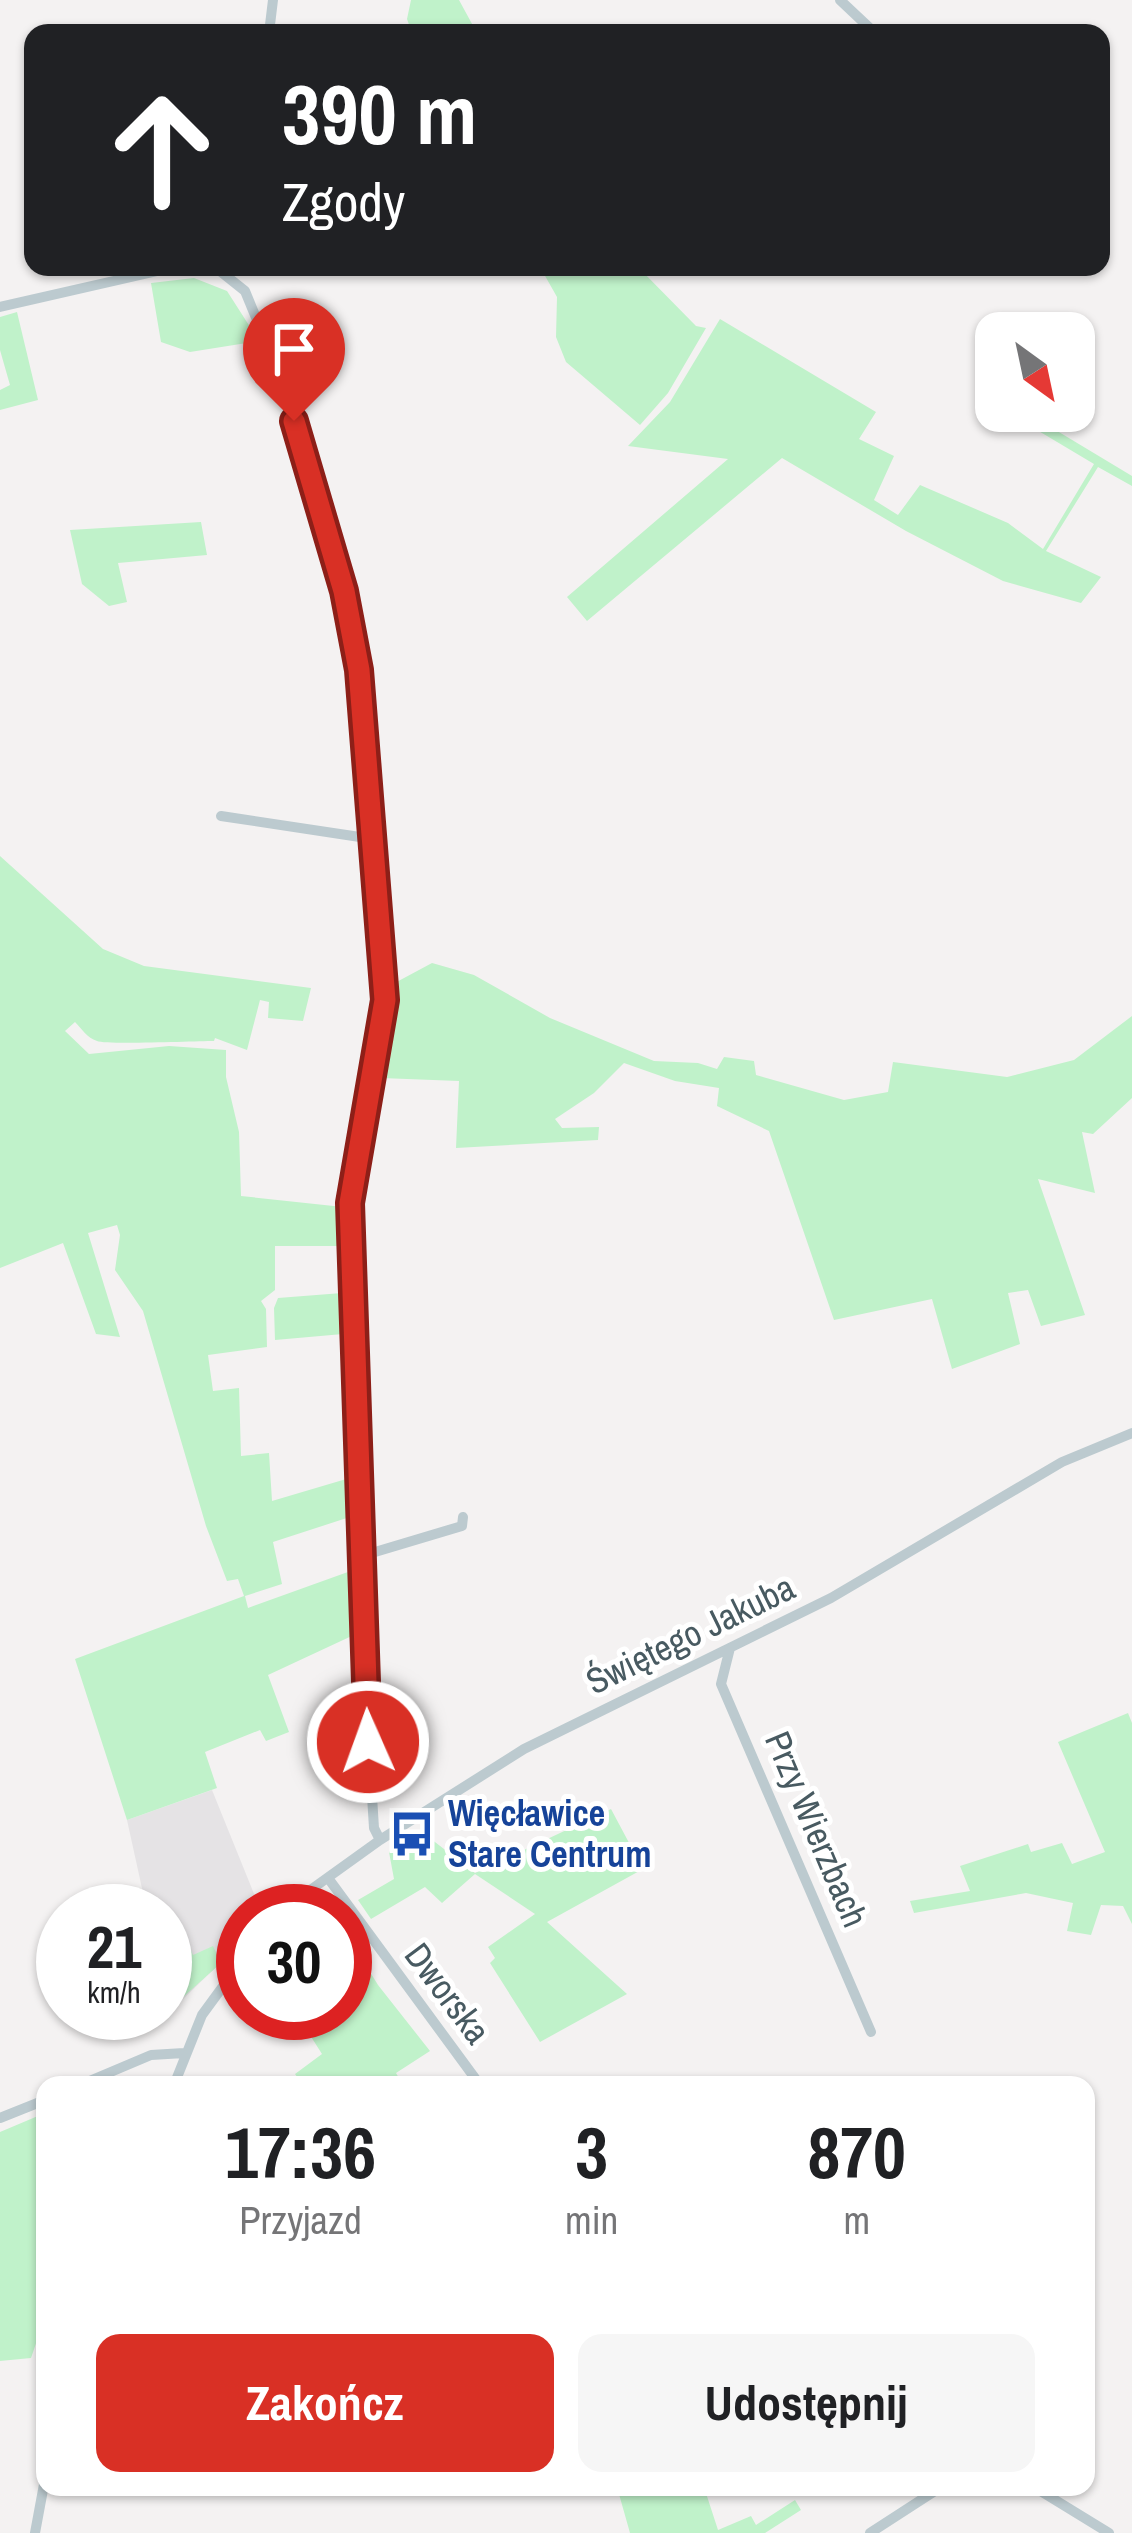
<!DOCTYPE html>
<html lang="pl">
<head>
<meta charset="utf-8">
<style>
  :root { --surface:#fff; --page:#f6f6f6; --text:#202124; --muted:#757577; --accent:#d93025 }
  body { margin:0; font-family:"Archivo Narrow",sans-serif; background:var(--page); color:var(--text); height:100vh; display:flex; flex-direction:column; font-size:45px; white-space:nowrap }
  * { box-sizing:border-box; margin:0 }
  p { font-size:39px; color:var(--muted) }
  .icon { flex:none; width:66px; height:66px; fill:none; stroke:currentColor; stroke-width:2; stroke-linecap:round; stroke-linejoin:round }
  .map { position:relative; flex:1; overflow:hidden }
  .sheet { position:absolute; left:36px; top:2076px; width:1059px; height:420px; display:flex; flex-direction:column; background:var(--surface); border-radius:24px; box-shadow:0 3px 9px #0004 }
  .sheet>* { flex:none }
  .guide { position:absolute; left:24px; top:24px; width:1086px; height:252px; border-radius:24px; box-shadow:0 3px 9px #0004; background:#202124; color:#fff; overflow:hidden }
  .needle { width:78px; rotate:147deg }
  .tools { position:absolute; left:975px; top:312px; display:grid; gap:24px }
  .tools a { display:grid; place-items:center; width:120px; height:120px; border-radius:24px; background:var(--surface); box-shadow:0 3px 9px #0004; font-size:60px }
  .speed { position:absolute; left:36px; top:1884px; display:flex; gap:24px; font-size:60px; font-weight:700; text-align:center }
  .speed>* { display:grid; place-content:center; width:156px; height:156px; border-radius:50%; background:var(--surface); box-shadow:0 3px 9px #0004; line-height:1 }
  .speed small { font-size:30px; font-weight:400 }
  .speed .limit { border:18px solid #d22; background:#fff; color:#111 }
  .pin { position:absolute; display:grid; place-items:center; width:102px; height:102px; color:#fff; margin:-123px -51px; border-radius:50% 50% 50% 0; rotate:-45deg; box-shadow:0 0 12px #0007 }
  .pin .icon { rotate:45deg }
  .me { position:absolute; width:132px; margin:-66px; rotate:358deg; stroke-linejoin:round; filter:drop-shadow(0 0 9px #0008) }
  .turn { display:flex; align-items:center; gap:42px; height:252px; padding:0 60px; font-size:54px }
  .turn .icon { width:156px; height:156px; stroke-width:2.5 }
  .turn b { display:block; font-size:84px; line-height:102px }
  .eta { display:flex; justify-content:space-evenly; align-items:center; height:204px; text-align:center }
  .eta b { font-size:72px; font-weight:700; line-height:84px }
  .primary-button { display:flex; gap:24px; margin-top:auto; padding:24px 60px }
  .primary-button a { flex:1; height:138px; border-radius:24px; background:var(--accent); color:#fff; font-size:48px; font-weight:700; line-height:138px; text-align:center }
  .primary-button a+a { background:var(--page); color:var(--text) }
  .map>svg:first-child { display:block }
</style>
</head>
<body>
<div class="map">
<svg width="1132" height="2533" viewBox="0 0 1132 2533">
  <rect width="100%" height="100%" fill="#f4f2f2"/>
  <!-- education -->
  <path fill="#e5e3e5" d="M 212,1790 L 261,1911 L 243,1911 L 243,1941 L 181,2001 L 165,1959 L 165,1911 L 147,1911 L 127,1820 Z"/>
  <!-- green -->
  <path fill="#c0f2ca" d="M 411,0 L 459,0 L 477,33 L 412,33 L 407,19 Z
    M 540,267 L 638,267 L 696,326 L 706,328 L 668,393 L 640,425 L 566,362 L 556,337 L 557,297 Z
    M 194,278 L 227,291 L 259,341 L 190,352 L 161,342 L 151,283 Z
    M 17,312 L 38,400 L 0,410 L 0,390 L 10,385 L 0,350 L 0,317 Z
    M 720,319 L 876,412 L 859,439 L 894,456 L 874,500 L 898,515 L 920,485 L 1008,523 L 1043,549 L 1094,464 L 1005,411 L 1024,411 L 1132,476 L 1132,486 L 1098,467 L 1046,551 L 1101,577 L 1081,603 L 1003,581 L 906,531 L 782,458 L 587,621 L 567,597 L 728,459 L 628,446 L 670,402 Z
    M 201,522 L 207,555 L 118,563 L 127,602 L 109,606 L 82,584 L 70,530 Z
    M 0,856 L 103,949 L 144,966 L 311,988 L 303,1021 L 268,1018 L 269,1002 L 260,1000 L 247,1050 L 215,1038 L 214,1041 C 195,1041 106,1045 97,1041 C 87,1038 82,1029 75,1022 L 65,1031 L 89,1054 L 169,1046 L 226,1050 L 226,1077 L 239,1132 L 241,1196 L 343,1207 L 342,1246 L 275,1246 L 275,1290 L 261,1301 L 266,1309 L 267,1347 L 208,1355 L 213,1391 L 239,1388 L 241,1456 L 269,1453 L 272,1501 L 353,1477 L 356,1515 L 273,1542 L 282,1584 L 245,1596 L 248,1608 L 359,1568 L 356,1634 L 268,1675 L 289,1732 L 266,1741 L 260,1730 L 205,1752 L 217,1788 L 127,1820 L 75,1659 L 244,1596 L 238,1579 L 227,1581 L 206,1526 L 143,1311 L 115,1270 L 120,1235 L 117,1225 L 88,1233 L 120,1337 L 96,1334 L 63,1243 L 0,1268 Z
    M 432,963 L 474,975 L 550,1018 L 654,1061 L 698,1063 L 717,1069 L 724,1057 L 754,1061 L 756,1075 L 844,1100 L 888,1092 L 893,1062 L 1007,1077 L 1074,1060 L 1132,1016 L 1132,1098 L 1093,1134 L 1082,1132 L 1095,1193 L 1038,1179 L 1085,1315 L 1041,1326 L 1028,1290 L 1008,1293 L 1020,1344 L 952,1369 L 932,1299 L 834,1320 L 769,1131 L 717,1106 L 719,1088 L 675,1081 L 624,1063 L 594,1093 L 555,1119 L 562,1128 L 599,1127 L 598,1140 L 456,1148 L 459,1081 L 381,1078 L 391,985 Z
    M 342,1293 L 343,1334 L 275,1340 L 274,1308 L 278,1298 Z
    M 1128,1713 L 1132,1723 L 1132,1924 L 1123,1906 L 1101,1905 L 1091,1935 L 1067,1931 L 1073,1903 L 1026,1893 L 914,1913 L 910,1901 L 970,1891 L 960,1866 L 1028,1844 L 1031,1852 L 1062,1843 L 1072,1864 L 1105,1852 L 1058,1742 Z
    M 611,1809 L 643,1869 L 547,1922 L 627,1994 L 540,2042 L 490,1963 L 495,1958 L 488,1947 L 535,1914 L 475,1874 L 442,1903 L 425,1887 L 371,1919 L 358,1900 L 394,1879 L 389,1852 L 422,1832 L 475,1873 Z
    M 187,1942 L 193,1955 L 213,1946 L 221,1963 L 181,1999 L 165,1950 Z
    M 354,1946 L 378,1985 L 430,2051 L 396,2073 L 403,2085 L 303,2085 L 295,2074 L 322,2054 L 296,2013 L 345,2013 L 345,1954 Z
    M 45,2113 L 45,2317 L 31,2358 L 0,2361 L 0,2132 Z
    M 617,2487 L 704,2487 L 718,2530 L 751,2516 L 756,2525 L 795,2500 L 801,2510 L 765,2533 L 630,2533 Z"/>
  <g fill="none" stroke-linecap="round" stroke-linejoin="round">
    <!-- minor -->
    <path stroke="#bccacf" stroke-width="10" d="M 840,0 L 875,33
      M 269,33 L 273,0
      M 215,267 L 245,291 L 281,378 L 344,591 L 359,670 L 367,739 L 385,1000 L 351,1203 L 365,1555 L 366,1700 L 374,1828 L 380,1840
      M 0,307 L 175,267
      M 221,816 L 373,839
      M 365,1555 L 462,1526 L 463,1517
      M 730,1648 L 721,1684 L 871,2032
      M 328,1878 L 480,2085
      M 289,1911 L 309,1891 L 380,1840 L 524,1749 L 831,1598 L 1062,1462 L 1132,1433
      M 80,2085 L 151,2055 L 184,2053
      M 174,2085 L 202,2015 L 243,1959
      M 0,2118 L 45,2100
      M 1034,2487 L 1109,2533
      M 35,2533 L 45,2479
      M 870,2533 L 941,2487"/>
  </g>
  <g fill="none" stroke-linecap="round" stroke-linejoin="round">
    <!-- route casing -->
    <g stroke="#8d1f18" stroke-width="30">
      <path id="route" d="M 294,421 L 344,591 L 359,670 L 385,1000 L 350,1203 L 368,1742"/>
    </g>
    <!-- route -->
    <use href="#route" stroke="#d93025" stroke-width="21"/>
  </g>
  <!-- icons -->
  <defs>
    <g id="bus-bare" transform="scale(3.6)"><path d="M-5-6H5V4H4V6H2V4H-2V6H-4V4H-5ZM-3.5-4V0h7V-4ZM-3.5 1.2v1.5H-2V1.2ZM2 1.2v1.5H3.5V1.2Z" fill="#1a4fb4" stroke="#fff" stroke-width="2.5" paint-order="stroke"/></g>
  </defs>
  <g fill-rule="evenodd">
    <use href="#bus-bare" x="412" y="1834"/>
  </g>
  <g text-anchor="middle" stroke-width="10" stroke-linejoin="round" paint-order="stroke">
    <!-- street labels -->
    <g font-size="36" fill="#485a61" stroke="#fff">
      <text transform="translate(690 1634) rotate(-26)" y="13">Świętego Jakuba</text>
      <text transform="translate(817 1829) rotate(67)" y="13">Przy Wierzbach</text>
      <text transform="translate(448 1993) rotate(53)" y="13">Dworska</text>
    </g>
    <!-- transit labels -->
    <g font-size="36" font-weight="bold" fill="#164399" stroke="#fff" text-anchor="start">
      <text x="448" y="1826">Więcławice<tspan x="448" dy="41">Stare Centrum</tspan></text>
    </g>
  </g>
</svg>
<div class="tools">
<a><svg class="needle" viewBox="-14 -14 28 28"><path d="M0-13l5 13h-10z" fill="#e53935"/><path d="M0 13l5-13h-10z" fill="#757577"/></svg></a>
</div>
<div class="speed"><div>21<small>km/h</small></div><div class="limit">30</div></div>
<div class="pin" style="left:294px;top:421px;background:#d93025"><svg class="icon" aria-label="arrive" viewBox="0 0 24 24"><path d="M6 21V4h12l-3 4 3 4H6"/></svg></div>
<svg class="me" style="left:368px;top:1742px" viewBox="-20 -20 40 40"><circle r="17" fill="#d93025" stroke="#fff" stroke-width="3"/><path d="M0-11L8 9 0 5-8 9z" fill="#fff"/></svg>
<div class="guide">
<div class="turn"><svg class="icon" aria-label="ahead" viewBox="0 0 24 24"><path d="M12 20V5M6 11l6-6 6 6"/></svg><div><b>390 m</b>Zgody</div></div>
</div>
<section class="sheet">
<div class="eta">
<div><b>17:36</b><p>Przyjazd</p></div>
<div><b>3</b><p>min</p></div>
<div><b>870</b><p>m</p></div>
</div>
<div class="primary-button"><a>Zakończ</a><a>Udostępnij</a></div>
</section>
</div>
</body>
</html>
